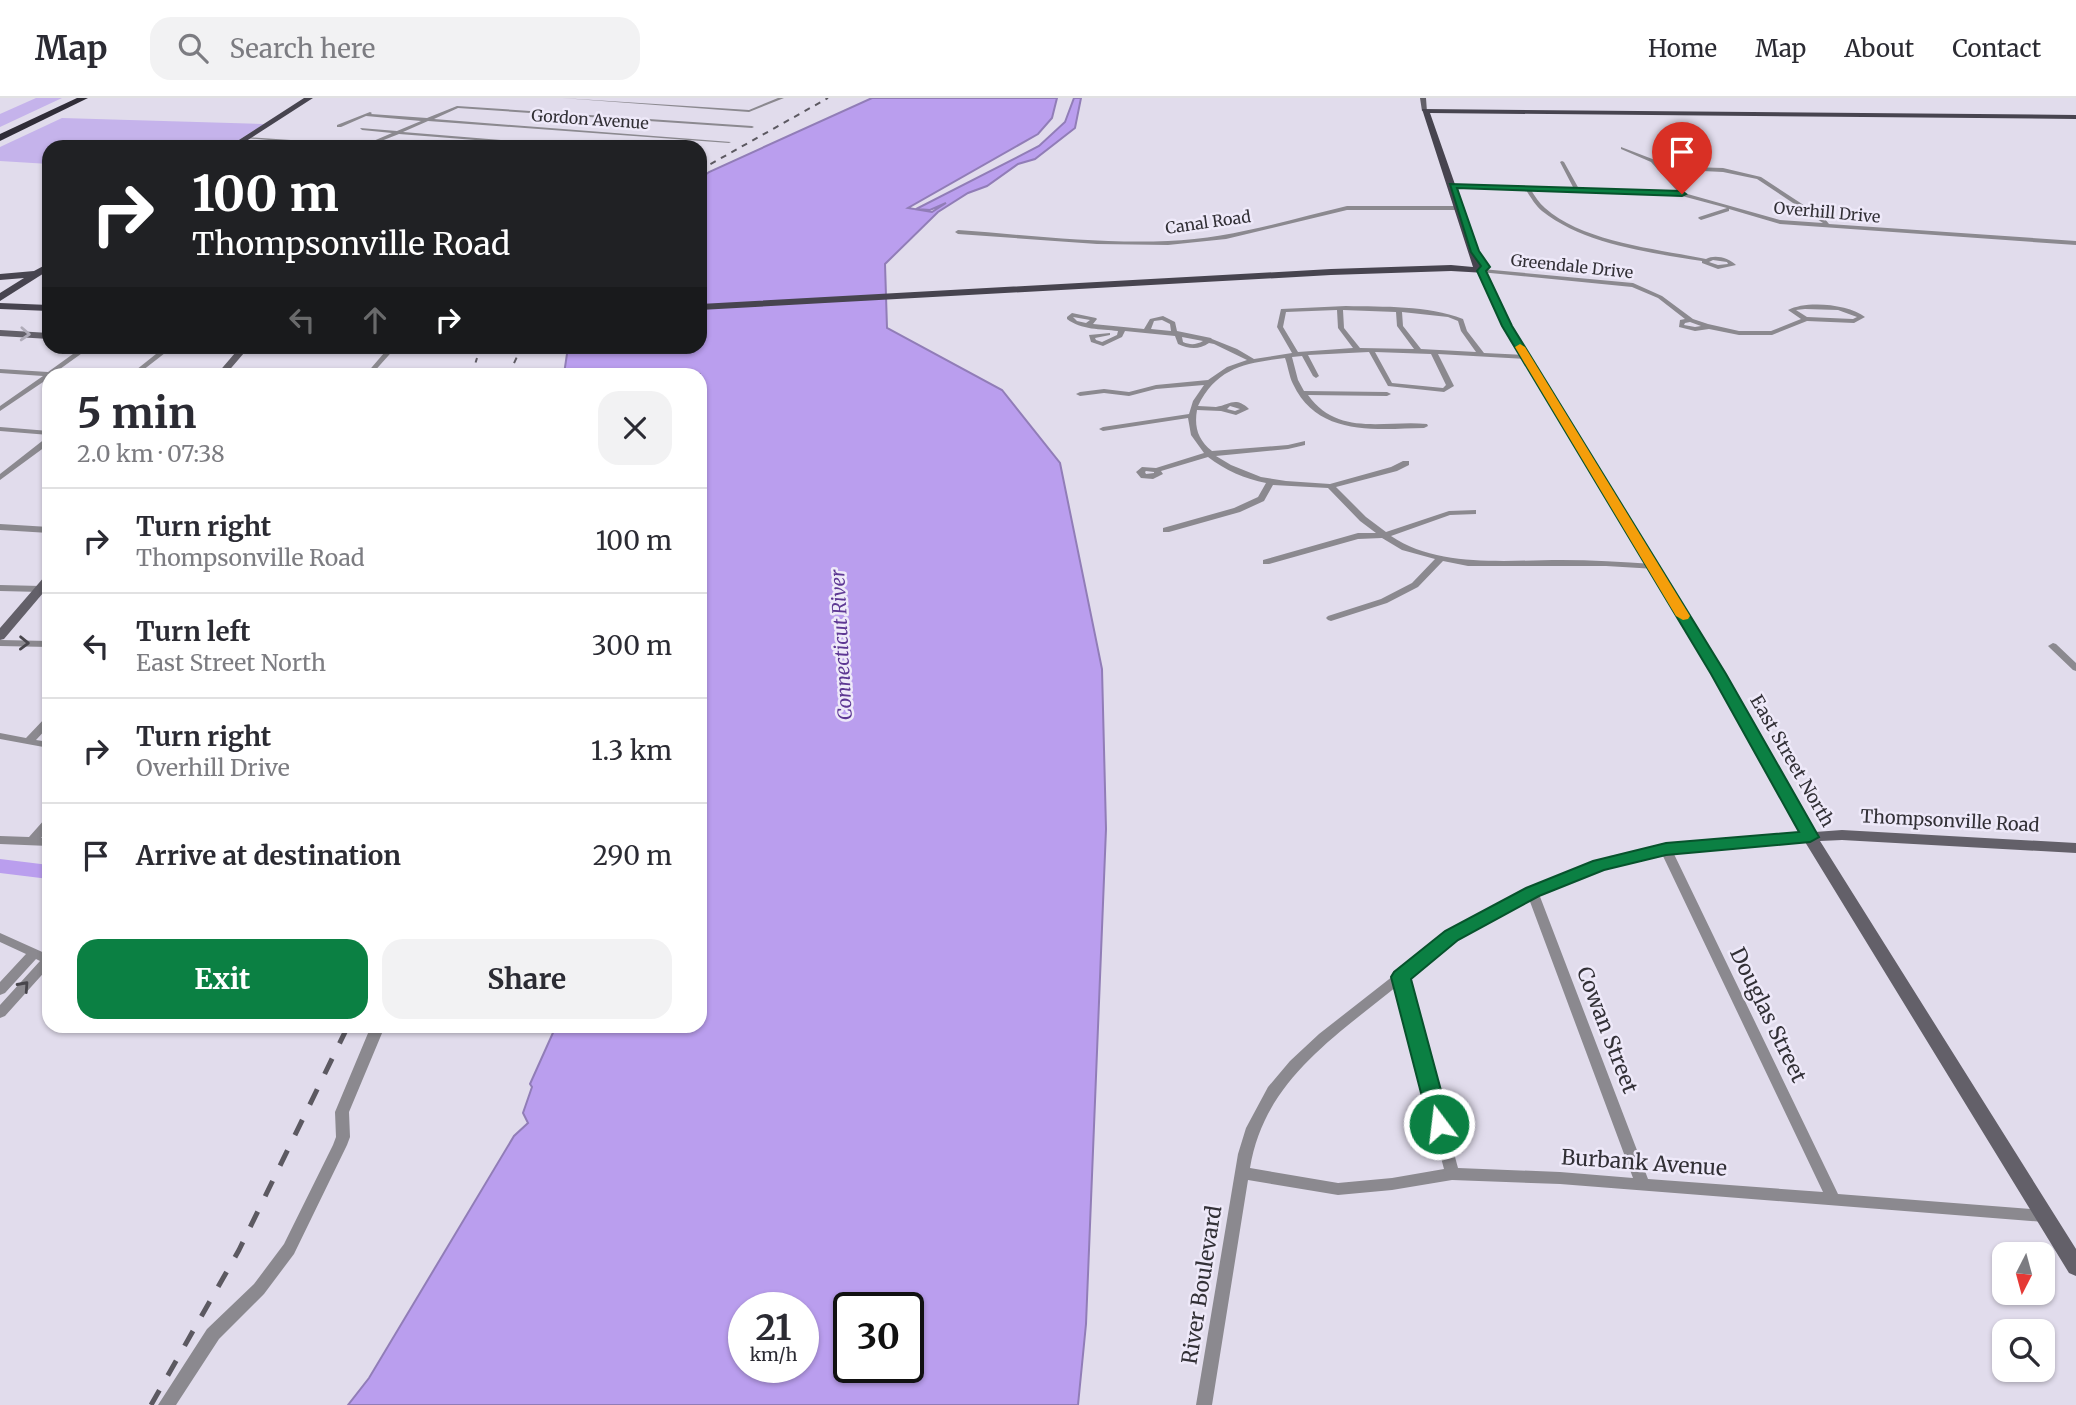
<!DOCTYPE html>
<html lang="en">
<head>
<meta charset="utf-8">
<style>
  :root { --surface:#fff; --page:#f2f2f3; --text:#2b2b33; --muted:#7c7c81; --line:#e1e1e2; --accent:#0b8043 }
  body { margin:0; font-family:Merriweather,serif; background:var(--page); color:var(--text); height:100vh; display:flex; flex-direction:column; font-size:26px; white-space:nowrap }
  * { box-sizing:border-box; margin:0 }
  p { font-size:23px; color:var(--muted) }
  .icon { flex:none; width:38px; height:38px; fill:none; stroke:currentColor; stroke-width:2; stroke-linecap:round; stroke-linejoin:round }
  .map { position:relative; flex:1; overflow:hidden }
  .sheet { position:absolute; left:42px; top:270px; width:665px; height:665px; display:flex; flex-direction:column; background:var(--surface); border-radius:21px; box-shadow:0 2px 5px #0004 }
  .sheet>* { flex:none }
  .guide { position:absolute; left:42px; top:42px; width:665px; height:214px; border-radius:21px; box-shadow:0 2px 5px #0004; background:#202124; color:#fff; overflow:hidden }
  .needle { width:46px; rotate:186deg }
  .tools { position:absolute; left:1992px; top:1144px; display:grid; gap:14px }
  .tools a { display:grid; place-items:center; width:63px; height:63px; border-radius:14px; background:var(--surface); box-shadow:0 2px 5px #0004; font-size:35px }
  .speed { position:absolute; left:728px; top:1194px; display:flex; gap:14px; font-size:35px; font-weight:700; text-align:center }
  .speed>* { display:grid; place-content:center; width:91px; height:91px; border-radius:50%; background:var(--surface); box-shadow:0 2px 5px #0004; line-height:1 }
  .speed small { font-size:18px; font-weight:400 }
  .speed .limit { border:4px solid #111; border-radius:10px; background:#fff; color:#111 }
  .pin { position:absolute; display:grid; place-items:center; width:60px; height:60px; color:#fff; margin:-72px -30px; border-radius:50% 50% 50% 0; rotate:-45deg; box-shadow:0 0 7px #0007 }
  .pin .icon { rotate:45deg }
  .me { position:absolute; width:77px; margin:-38px; rotate:345deg; stroke-linejoin:round; filter:drop-shadow(0 0 5px #0008) }
  .turn { display:flex; align-items:center; gap:24px; height:147px; padding:0 35px; font-size:32px }
  .turn .icon { width:91px; height:91px; stroke-width:2.5 }
  .turn b { display:block; font-size:49px; line-height:60px }
  .lanes { display:flex; align-items:center; height:66px; padding:0 35px; background:#0003; justify-content:center; gap:35px; direction:ltr }
  .lanes .off { opacity:.35 }
  .round { display:grid; place-items:center; flex:none; width:74px; height:74px; border-radius:21px; background:var(--page) }
  .summary { display:flex; align-items:center; justify-content:space-between; height:119px; padding:0 35px }
  h1 { font-size:42px; font-weight:700; line-height:52px }
  .cta { display:flex; gap:14px; margin-top:auto; padding:14px 35px }
  .cta a { flex:1; height:80px; border-radius:21px; background:var(--accent); color:#fff; font-size:28px; font-weight:700; line-height:80px; text-align:center }
  .cta a+a { background:var(--page); color:var(--text) }
  ul { padding:0; list-style:none }
  li { display:flex; align-items:center; gap:21px; height:105px; padding:0 35px; border-top:2px solid var(--line) }
  li div { flex:1 }
  li b { display:block; font-size:26px }
  li em { font-style:normal }
  header { display:flex; align-items:center; gap:42px; box-sizing:border-box; height:98px; padding:0 35px; background:var(--surface); border-bottom:2px solid var(--line) }
  header strong { font-size:33px }
  nav { display:flex; gap:38px; margin-inline-start:auto; font-size:24px }
  .search { width:490px; height:63px; background:var(--page); display:flex; align-items:center; gap:18px; box-sizing:border-box; padding:0 24px; border-radius:21px; color:var(--muted); font-size:26px }
  .map>svg:first-child { display:block }
</style>
</head>
<body>
<header>
<strong>Map</strong>
<div class="search"><svg class="icon" aria-label="search" viewBox="0 0 24 24"><circle cx="10" cy="10" r="6"/><path d="M15 15l6 6"/></svg>Search here</div>
<nav><a>Home</a><a>Map</a><a>About</a><a>Contact</a></nav>
</header>
<div class="map">
<svg width="2076" height="1307" viewBox="0 0 2076 1307">
  <rect width="100%" height="100%" fill="#e1dcec"/>
  <!-- green -->
  <path fill="#c5b3eb" d="M 36,0 L 62,0 L 0,29 L 0,16 Z
    M 62,20 L 264,26 L 228,49 L 49,49 L 49,66 L 0,63 L 0,49 Z"/>
  <!-- water -->
  <path fill="#ba9eee" stroke="#917db7" stroke-width="2" fill-rule="evenodd" d="M 872,0 L 1057,0 L 1052,20 L 1038,36 L 908,110 L 932,114 L 946,105 L 930,112 L 916,111 L 1039,48 L 1065,24 L 1074,0 L 1081,0 L 1075,30 L 1035,61 L 1018,66 L 987,88 L 968,95 L 938,114 L 885,166 L 887,230 L 1002,292 L 1060,365 L 1102,571 L 1106,731 L 1086,1226 L 1078,1307 L 348,1307 L 369,1280 L 514,1038 L 528,1025 L 523,1015 L 532,989 L 530,986 L 556,928 L 700,928 L 700,276 L 564,276 L 568,249 L 700,248 L 700,81 L 709,74 ZM 744,1209 L 803,1209 L 803,1269 L 744,1269 ZM 849,1209 L 908,1209 L 908,1269 L 849,1269 Z"/>
  <g fill="none" stroke-linecap="round" stroke-linejoin="round">
    <!-- river -->
    <path fill="#ba9eee" fill-rule="evenodd" d="M 0,761 L 49,767 L 49,781 L 0,775 Z"/>
    <!-- street -->
    <path fill="#8b898f" fill-rule="evenodd" d="M 562,0 L 749,12 L 778,0 L 784,0 L 749,14 Z
      M 457,8 L 752,28 L 754,29 L 752,30 L 458,10 L 434,21 L 731,44 L 729,45 L 428,23 L 403,34 L 585,49 L 564,49 L 399,36 L 371,47 L 374,49 L 352,49 L 244,40 L 246,39 L 364,47 L 392,35 L 362,32 L 360,30 L 397,33 L 421,23 L 366,18 L 341,29 L 337,29 L 337,27 L 370,14 L 372,15 L 371,16 L 427,20 Z
      M 1621,49 L 1655,62 L 1660,68 L 1723,70 L 1761,79 L 1825,121 L 1829,126 L 2076,143 L 2076,147 L 1780,126 L 1729,111 L 1729,113 L 1701,122 L 1698,120 L 1699,119 L 1727,110 L 1682,98 L 1531,92 C 1535,98 1539,105 1545,110 C 1583,144 1657,151 1706,161 C 1715,156 1729,160 1736,167 L 1718,171 L 1702,165 L 1702,163 C 1651,155 1583,146 1542,113 C 1536,108 1531,100 1526,92 L 1452,90 L 1449,88 L 1452,86 L 1574,91 L 1560,64 L 1562,63 L 1564,64 L 1579,91 L 1678,94 L 1651,64 L 1621,51 ZM 1662,71 L 1723,74 L 1757,81 L 1823,125 L 1780,122 L 1684,95 ZM 1713,162 L 1727,164 L 1728,166 L 1718,167 L 1709,164 Z
      M 1347,108 L 1460,108 L 1463,110 L 1460,112 L 1347,112 L 1226,141 L 1168,147 L 1097,146 L 958,136 L 955,134 L 958,132 C 1027,137 1098,146 1168,143 C 1229,141 1288,122 1347,108 Z
      M 1482,171 L 1633,185 L 1662,198 L 1693,221 L 1708,226 L 1739,233 L 1771,233 L 1801,221 L 1788,212 C 1806,202 1849,206 1865,219 L 1854,225 L 1807,223 L 1772,237 L 1739,237 L 1709,231 L 1695,233 L 1679,229 L 1680,222 L 1685,221 L 1658,200 L 1632,189 L 1480,174 L 1480,172 ZM 1805,211 L 1838,212 L 1857,219 L 1853,221 L 1807,219 L 1796,212 ZM 1690,224 L 1701,228 L 1695,229 L 1684,227 L 1685,225 Z
      M 1346,208 C 1384,209 1427,207 1463,221 L 1467,233 L 1484,255 L 1526,257 L 1529,259 L 1526,261 L 1438,256 L 1454,288 L 1444,294 L 1388,288 L 1369,254 L 1308,257 L 1319,278 L 1316,280 L 1313,278 L 1302,258 L 1292,259 L 1298,282 L 1304,293 L 1387,294 L 1391,296 L 1387,298 L 1308,297 C 1338,339 1384,322 1427,326 L 1428,328 L 1424,330 C 1376,331 1318,339 1293,286 C 1289,278 1288,268 1285,260 C 1246,265 1217,269 1198,308 C 1204,308 1211,309 1216,309 C 1230,307 1235,298 1249,311 L 1236,317 L 1221,313 L 1197,312 C 1194,329 1198,342 1212,353 L 1288,347 L 1305,343 L 1305,347 L 1288,351 L 1216,358 L 1231,367 L 1261,379 L 1286,383 L 1330,386 L 1391,369 L 1403,363 L 1409,363 L 1409,367 L 1397,373 L 1336,389 L 1366,419 L 1386,434 L 1449,413 L 1476,412 L 1476,416 L 1450,417 L 1391,438 C 1438,470 1507,462 1561,462 C 1592,462 1622,464 1653,466 L 1657,469 L 1656,471 L 1606,468 L 1468,468 L 1443,463 L 1418,489 L 1387,505 L 1331,523 L 1328,522 L 1326,520 L 1328,518 L 1381,501 L 1412,485 L 1435,461 L 1402,452 L 1382,440 L 1358,441 L 1269,466 L 1263,466 L 1263,462 L 1358,435 L 1376,435 L 1360,423 L 1328,390 L 1273,387 L 1264,403 L 1240,414 L 1169,434 L 1163,434 L 1163,430 L 1234,410 L 1258,399 L 1266,385 C 1245,381 1225,372 1208,359 L 1161,373 L 1163,376 L 1153,381 L 1141,380 L 1136,374 L 1142,369 L 1156,370 L 1204,355 L 1191,337 L 1188,320 L 1103,333 L 1099,331 L 1103,329 L 1189,316 L 1193,303 L 1204,287 L 1156,291 L 1129,298 L 1104,295 L 1080,298 L 1076,296 L 1080,294 L 1104,291 L 1129,294 L 1156,287 L 1208,282 L 1227,269 L 1247,262 L 1214,246 L 1209,245 C 1199,252 1189,251 1178,246 L 1175,238 L 1125,233 L 1122,239 L 1103,248 L 1091,244 L 1089,237 L 1110,235 L 1110,237 L 1095,240 L 1096,242 L 1102,244 L 1117,237 L 1118,233 C 1101,231 1081,232 1067,221 L 1067,219 L 1072,215 L 1096,220 L 1097,221 L 1093,226 L 1144,231 L 1150,221 L 1163,218 L 1175,224 L 1177,233 L 1211,240 L 1212,241 L 1237,251 L 1254,261 L 1292,255 L 1277,229 L 1281,211 ZM 1337,212 L 1338,230 L 1353,250 L 1298,254 L 1283,229 L 1286,214 ZM 1343,212 L 1396,214 L 1397,228 L 1414,251 L 1360,250 L 1344,230 ZM 1402,214 L 1448,219 L 1458,223 L 1461,233 L 1476,254 L 1421,251 L 1403,228 ZM 1073,219 L 1090,222 L 1086,225 L 1077,223 ZM 1162,222 L 1170,226 L 1171,233 L 1151,231 L 1154,223 ZM 1182,239 L 1203,243 C 1196,247 1190,247 1183,244 ZM 1375,254 L 1431,256 L 1446,287 L 1443,290 L 1392,285 ZM 1230,308 L 1240,311 L 1235,313 L 1227,311 ZM 1146,373 L 1154,374 L 1154,375 L 1146,376 L 1145,374 Z
      M 84,248 L 92,248 L 53,276 L 49,276 L 49,280 L 0,313 L 0,308 L 43,278 L 0,275 L 0,271 L 48,274 Z
      M 166,248 L 174,248 L 138,276 L 131,276 Z
      M 390,248 L 397,248 L 372,276 L 366,276 Z
      M 0,329 L 49,333 L 49,337 L 0,333 Z
      M 46,340 L 49,340 L 49,346 L 0,382 L 0,376 Z
      M 0,426 L 49,429 L 49,435 L 0,432 Z
      M 0,487 L 41,488 L 45,491 L 41,494 L 0,493 Z
      M 0,542 L 49,543 L 49,549 L 0,548 Z
      M 2053,545 L 2056,546 L 2076,565 L 2076,573 L 2073,572 L 2050,550 L 2048,548 Z
      M 49,619 L 49,628 L 36,642 L 49,644 L 49,650 L 0,641 L 0,635 L 26,640 L 45,620 Z
      M 49,720 L 49,731 L 41,740 L 49,740 L 49,748 L 0,746 L 0,738 L 29,739 L 45,721 Z
      M 1810,735 L 1814,736 L 1816,739 L 1814,742 L 1673,754 L 1838,1096 L 2044,1112 L 2049,1114 L 2051,1118 L 2049,1122 L 2044,1124 L 1560,1086 L 1452,1082 L 1392,1092 L 1338,1097 L 1248,1082 L 1212,1307 L 1196,1307 L 1238,1056 L 1246,1030 L 1268,989 L 1290,963 L 1319,936 L 1448,835 L 1528,791 L 1595,764 L 1666,747 ZM 1662,756 L 1823,1094 L 1648,1081 L 1539,796 L 1602,770 ZM 1529,801 L 1633,1080 L 1560,1074 L 1458,1070 L 1407,881 L 1456,841 ZM 1396,889 L 1444,1071 L 1392,1080 L 1338,1085 L 1250,1070 C 1264,984 1333,940 1396,889 Z
      M 0,835 L 49,857 L 49,869 L 5,918 L 0,920 L 0,907 L 40,863 L 36,861 L 5,895 L 0,897 L 0,884 L 26,856 L 0,844 Z
      M 371,928 L 385,928 L 349,1014 L 350,1039 L 347,1047 L 294,1156 L 264,1196 L 219,1241 L 176,1307 L 158,1307 L 207,1231 L 254,1186 L 284,1146 L 333,1047 L 336,1039 L 335,1014 Z"/>
    <!-- secondary -->
    <path fill="#636069" fill-rule="evenodd" d="M 1420,0 L 1426,0 L 1427,14 L 1422,13 Z
      M 1479,171 L 1486,173 L 1511,228 L 1725,576 L 1815,734 L 1842,732 L 2076,745 L 2076,755 L 1842,742 L 1820,743 L 2076,1151 L 2076,1178 L 2069,1175 L 1802,739 L 1711,576 L 1503,228 Z
      M 0,232 L 49,235 L 49,241 L 0,238 Z
      M 241,248 L 250,248 L 226,276 L 217,276 Z
      M 49,477 L 49,488 L 4,541 L 0,542 L 0,530 L 45,478 Z"/>
    <!-- primary -->
    <path fill="#47444f" fill-rule="evenodd" d="M 304,0 L 313,0 L 237,49 L 228,49 Z
      M 1422,11 L 2076,17 L 2076,21 L 1430,15 L 1486,175 L 1451,173 L 1331,177 L 700,212 L 700,206 L 1331,171 L 1451,167 L 1473,169 Z
      M 49,165 L 49,172 L 0,203 L 0,195 L 24,180 L 0,182 L 0,176 L 34,173 Z
      M 0,205 L 49,207 L 49,213 L 0,211 Z"/>
    <!-- highway -->
    <path fill="#302d38" fill-rule="evenodd" d="M 77,0 L 88,0 L 0,43 L 0,36 Z"/>
    <!-- rail-far1 -->
    <path stroke="#5c5961" stroke-width="2" stroke-dasharray="6 6" stroke-linecap="butt" d="M 700,72 L 828,0
      M 472,276 L 477,260
      M 509,276 L 522,248"/>
    <!-- rail -->
    <path stroke="#5c5961" stroke-width="5" stroke-dasharray="17 17" stroke-linecap="butt" d="M 151,1307 L 239,1152 L 348,928"/>
  </g>
  <!-- one-way arrows -->
  <defs><path id="oneway-chevron" d="M-2-3.5L2.5 0L-2 3.5" fill="none" stroke-width="1.6" stroke-linecap="round" stroke-linejoin="round" transform="scale(1.75)"/></defs>
  <use stroke="#afabb8" href="#oneway-chevron" transform="translate(25 236) rotate(3)"/>
  <g stroke="#48464c">
    <use href="#oneway-chevron" transform="translate(24 545) rotate(1)"/>
    <use href="#oneway-chevron" transform="translate(24 888) rotate(-48)"/>
  </g>
  <!-- route -->
  <path fill="#0b8043" stroke="#07532c" stroke-width="2" d="M 1450,86 L 1682,93 L 1686,96 L 1682,98 L 1457,90 L 1479,153 L 1490,169 L 1486,173 L 1512,228 L 1726,576 L 1819,739 L 1810,744 L 1666,757 L 1604,772 L 1539,798 L 1458,842 L 1411,881 L 1450,1026 L 1447,1032 L 1439,1035 L 1432,1032 L 1429,1026 L 1391,879 L 1394,874 L 1445,833 L 1526,790 L 1593,763 L 1666,745 L 1799,734 L 1711,576 L 1502,228 L 1477,173 L 1481,168 L 1471,154 Z"/>
  <!-- slow -->
  <path fill="#f59e0b" d="M 1520,246 L 1525,249 L 1690,518 L 1688,521 L 1683,522 L 1676,518 L 1515,249 Z"/>
  <g text-anchor="middle" stroke-width="5" stroke-linejoin="round" paint-order="stroke">
    <!-- far-street labels -->
    <g font-size="16" fill="#323036" stroke="#eee9f9">
      <text transform="translate(590 21) rotate(4)" y="6">Gordon Avenue</text>
      <text transform="translate(1827 114) rotate(5)" y="6">Overhill Drive</text>
      <text transform="translate(1208 124) rotate(-8)" y="6">Canal Road</text>
      <text transform="translate(1572 168) rotate(6)" y="6">Greendale Drive</text>
    </g>
    <!-- street labels -->
    <g font-size="18" fill="#323036" stroke="#eee9f9">
      <text transform="translate(1792 663) rotate(60)" y="6">East Street North</text>
      <text transform="translate(1950 723) rotate(3)" y="6">Thompsonville Road</text>
    </g>
    <!-- water labels -->
    <g font-size="19" font-style="italic" fill="#5d3793" stroke="#eee9f9">
      <text transform="translate(841 547) rotate(-93)" y="7">Connecticut River</text>
    </g>
    <!-- near-street labels -->
    <g font-size="21" fill="#323036" stroke="#eee9f9">
      <text transform="translate(1768 917) rotate(64)" y="7">Douglas Street</text>
      <text transform="translate(1607 932) rotate(69)" y="7">Cowan Street</text>
      <text transform="translate(1644 1065) rotate(4)" y="7">Burbank Avenue</text>
      <text transform="translate(1202 1187) rotate(-81)" y="7">River Boulevard</text>
    </g>
  </g>
</svg>
<div class="tools">
<a><svg class="needle" viewBox="-14 -14 28 28"><path d="M0-13l5 13h-10z" fill="#e53935"/><path d="M0 13l5-13h-10z" fill="#7c7c81"/></svg></a>
<a><svg class="icon" aria-label="search" viewBox="0 0 24 24"><circle cx="10" cy="10" r="6"/><path d="M15 15l6 6"/></svg></a>
</div>
<div class="speed"><div>21<small>km/h</small></div><div class="limit">30</div></div>
<div class="pin" style="left:1682px;top:96px;background:#d93025"><svg class="icon" aria-label="arrive" viewBox="0 0 24 24"><path d="M6 21V4h12l-3 4 3 4H6"/></svg></div>
<svg class="me" style="left:1439px;top:1026px" viewBox="-20 -20 40 40"><circle r="17" fill="#0b8043" stroke="#fff" stroke-width="3"/><path d="M0-11L8 9 0 5-8 9z" fill="#fff"/></svg>
<div class="guide">
<div class="turn"><svg class="icon" aria-label="right" viewBox="0 0 24 24"><path d="M7 20v-9h11M14 6l5 5-5 5"/></svg><div><b>100 m</b>Thompsonville Road</div></div>
<div class="lanes"><svg class="icon off" aria-label="left" viewBox="0 0 24 24"><path d="M17 20v-9H6M10 6l-5 5 5 5"/></svg><svg class="icon off" aria-label="ahead" viewBox="0 0 24 24"><path d="M12 20V5M6 11l6-6 6 6"/></svg><svg class="icon" aria-label="right" viewBox="0 0 24 24"><path d="M7 20v-9h11M14 6l5 5-5 5"/></svg></div>
</div>
<section class="sheet">
<div class="summary"><div><h1>5 min</h1><p>2.0 km · 07:38</p></div><a class="round"><svg class="icon" aria-label="close" viewBox="0 0 24 24"><path d="M6 6l12 12M18 6L6 18"/></svg></a></div>
<ul>
<li><svg class="icon" aria-label="right" viewBox="0 0 24 24"><path d="M7 20v-9h11M14 6l5 5-5 5"/></svg><div><b>Turn right</b><p>Thompsonville Road</p></div><em>100 m</em></li>
<li><svg class="icon" aria-label="left" viewBox="0 0 24 24"><path d="M17 20v-9H6M10 6l-5 5 5 5"/></svg><div><b>Turn left</b><p>East Street North</p></div><em>300 m</em></li>
<li><svg class="icon" aria-label="right" viewBox="0 0 24 24"><path d="M7 20v-9h11M14 6l5 5-5 5"/></svg><div><b>Turn right</b><p>Overhill Drive</p></div><em>1.3 km</em></li>
<li><svg class="icon" aria-label="arrive" viewBox="0 0 24 24"><path d="M6 21V4h12l-3 4 3 4H6"/></svg><div><b>Arrive at destination</b></div><em>290 m</em></li>
</ul>
<div class="cta"><a>Exit</a><a>Share</a></div>
</section>
</div>
</body>
</html>
